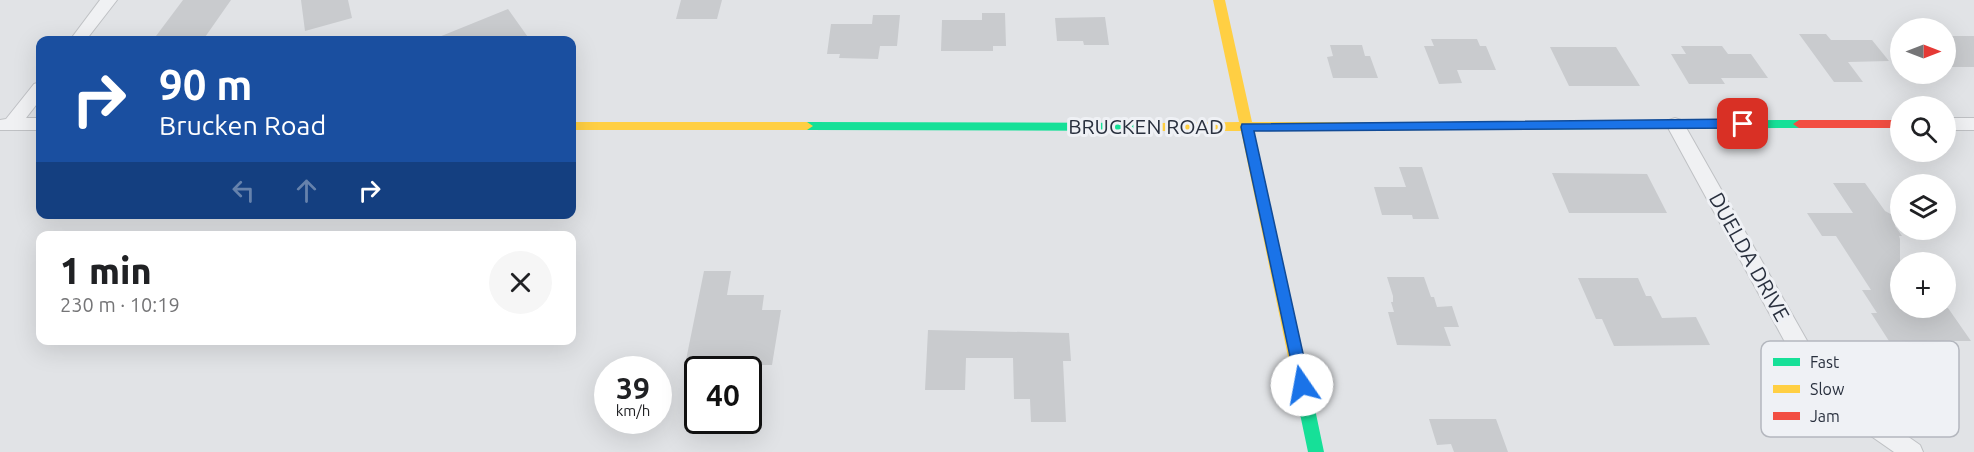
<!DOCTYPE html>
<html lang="en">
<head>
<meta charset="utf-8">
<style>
  :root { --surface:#fff; --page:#f6f6f6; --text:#202124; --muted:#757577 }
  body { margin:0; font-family:Ubuntu,sans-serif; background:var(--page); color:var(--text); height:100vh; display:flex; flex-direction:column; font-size:22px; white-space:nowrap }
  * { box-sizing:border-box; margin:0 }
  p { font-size:20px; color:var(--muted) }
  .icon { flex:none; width:33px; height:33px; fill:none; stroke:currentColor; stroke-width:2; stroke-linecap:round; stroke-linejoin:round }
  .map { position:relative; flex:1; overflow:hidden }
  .panel { position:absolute; left:36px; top:231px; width:540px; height:114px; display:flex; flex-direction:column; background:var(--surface); border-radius:12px; box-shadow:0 6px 24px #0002 }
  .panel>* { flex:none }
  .guide { position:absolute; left:36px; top:36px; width:540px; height:183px; border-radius:12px; box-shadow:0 6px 24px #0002; background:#1a4fa0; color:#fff; overflow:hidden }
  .needle { width:39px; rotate:90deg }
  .tools { position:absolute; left:1890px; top:18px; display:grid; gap:12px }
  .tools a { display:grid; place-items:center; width:66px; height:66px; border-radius:50%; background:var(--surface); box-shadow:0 6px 24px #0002; font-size:30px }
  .speed { position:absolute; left:594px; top:356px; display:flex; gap:12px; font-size:30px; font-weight:700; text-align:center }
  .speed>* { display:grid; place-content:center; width:78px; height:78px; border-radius:50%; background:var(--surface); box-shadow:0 6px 24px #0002; line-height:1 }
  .speed small { font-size:15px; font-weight:400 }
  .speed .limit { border:3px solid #111; border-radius:9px; background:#fff; color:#111 }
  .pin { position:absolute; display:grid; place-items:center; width:51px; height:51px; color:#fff; margin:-26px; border-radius:12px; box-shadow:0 3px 9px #0006 }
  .me { position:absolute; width:66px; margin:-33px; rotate:348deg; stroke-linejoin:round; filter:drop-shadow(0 0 4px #0008) }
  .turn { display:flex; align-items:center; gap:21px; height:126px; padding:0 24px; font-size:27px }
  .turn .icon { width:78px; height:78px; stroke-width:2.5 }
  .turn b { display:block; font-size:42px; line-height:51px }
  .lanes { display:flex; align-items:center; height:57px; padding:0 24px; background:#0003; justify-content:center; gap:30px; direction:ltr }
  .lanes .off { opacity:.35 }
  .round { display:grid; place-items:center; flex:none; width:63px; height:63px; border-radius:32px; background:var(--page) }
  .overview { display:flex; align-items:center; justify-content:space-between; height:102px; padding:0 24px }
  h1 { font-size:36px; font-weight:800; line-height:45px }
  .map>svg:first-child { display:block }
</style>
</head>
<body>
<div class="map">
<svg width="1974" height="452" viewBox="0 0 1974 452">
  <rect width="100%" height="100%" fill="#e1e3e6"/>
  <!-- building -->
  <path fill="#c9cbce" d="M 183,0 L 231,0 L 203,40 L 153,40 Z
    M 301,0 L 348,0 L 352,18 L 305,31 Z
    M 681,0 L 722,0 L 717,19 L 676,19 Z
    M 508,9 L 530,40 L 435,40 L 434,39 Z
    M 982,13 L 1005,13 L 1006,46 L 993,46 L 993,51 L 941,51 L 942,20 L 982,20 Z
    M 873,15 L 900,15 L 897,46 L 880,46 L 878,59 L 839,58 L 840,54 L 827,54 L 831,24 L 872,24 Z
    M 1105,17 L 1109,45 L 1084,45 L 1083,41 L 1057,41 L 1055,18 Z
    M 1799,34 L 1826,34 L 1831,40 L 1872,40 L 1889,61 L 1848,62 L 1863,82 L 1834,82 Z
    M 1946,36 L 1974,36 L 1974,67 L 1946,67 Z
    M 1431,39 L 1477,39 L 1480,46 L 1486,46 L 1496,70 L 1457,70 L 1462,83 L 1439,84 L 1424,46 L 1434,46 Z
    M 1330,45 L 1362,45 L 1365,56 L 1370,56 L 1378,78 L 1333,78 L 1327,57 L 1333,56 Z
    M 1681,46 L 1722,46 L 1728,54 L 1751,54 L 1768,78 L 1721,78 L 1725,84 L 1689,84 L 1671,54 L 1686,54 Z
    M 1550,47 L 1616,47 L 1640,86 L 1569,86 Z
    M 1399,167 L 1422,167 L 1439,219 L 1413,219 L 1412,215 L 1382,215 L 1374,187 L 1406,187 Z
    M 1552,173 L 1647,174 L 1667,213 L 1569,213 Z
    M 1833,183 L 1865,183 L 1885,211 L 1900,219 L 1895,226 L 1902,236 L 1899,236 L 1900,239 L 1900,308 L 1948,308 L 1971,341 L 1889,341 L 1871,313 L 1877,313 L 1862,290 L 1871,290 L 1836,236 L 1822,236 L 1807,213 L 1853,213 Z
    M 704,271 L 731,271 L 727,295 L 764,295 L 762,310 L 781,310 L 772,365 L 685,365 Z
    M 1387,277 L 1424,277 L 1431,297 L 1434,297 L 1437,307 L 1452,306 L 1459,327 L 1444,327 L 1451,346 L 1397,345 L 1388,312 L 1394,312 L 1391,302 L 1393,302 L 1393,296 Z
    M 1578,278 L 1638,278 L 1646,296 L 1651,296 L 1662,318 L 1696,317 L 1710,345 L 1614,346 L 1602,319 L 1596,319 Z
    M 928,330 L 1069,333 L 1071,361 L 1063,361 L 1066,422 L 1031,422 L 1030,399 L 1014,399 L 1013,358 L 966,358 L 965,390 L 925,390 Z
    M 1429,419 L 1496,419 L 1508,452 L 1454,452 L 1451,444 L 1437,445 Z"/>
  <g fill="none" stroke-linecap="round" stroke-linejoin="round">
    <!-- street casing -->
    <g stroke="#bfc1c4" stroke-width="2">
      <path id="street" d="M 100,0 L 117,0 L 86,40 L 70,40 Z
        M 40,82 L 40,100 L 26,118 L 40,118 L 40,130 L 0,130 L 0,120 L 6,119 L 34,84 Z
        M 1675,118 L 1681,120 L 1684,124 L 1831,383 L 1920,445 L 1923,452 L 1894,452 L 1815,397 L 1666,124 L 1669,120 Z
        M 1946,118 L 1974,118 L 1974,130 L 1946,130 Z"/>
    </g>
    <!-- street -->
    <use href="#street" fill="#f0f1f3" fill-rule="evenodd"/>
    <!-- fast -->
    <path fill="#16e098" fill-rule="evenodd" d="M 1799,120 L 1805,124 L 1799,128 L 1447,130 L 1441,126 L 1447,122 Z
      M 807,122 L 1161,123 L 1167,127 L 1161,131 L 807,130 L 801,126 Z
      M 1299,365 L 1304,366 L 1307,371 L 1324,452 L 1308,452 L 1291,371 L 1294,366 Z"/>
    <!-- slow -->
    <path fill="#ffcf43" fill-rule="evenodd" d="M 1213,0 L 1225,0 L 1252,122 L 1447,122 L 1453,126 L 1447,130 L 1254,131 L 1307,371 L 1304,376 L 1299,377 L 1294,376 L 1291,371 L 1241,131 L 1161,131 L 1155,127 L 1161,123 L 1239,122 Z
      M 572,122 L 807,122 L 813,126 L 807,130 L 572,130 Z"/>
    <!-- jam -->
    <path fill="#f24e42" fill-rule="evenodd" d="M 1799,120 L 1900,120 L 1900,128 L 1799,128 L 1793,124 Z"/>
  </g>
  <!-- route -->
  <path fill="#1a73e8" stroke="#114b97" stroke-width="1.5" d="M 1743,119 L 1749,124 L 1743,128 L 1254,131 L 1310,385 L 1307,389 L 1302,391 L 1297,389 L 1241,127 L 1242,124 Z"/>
  <g text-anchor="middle" stroke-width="6" stroke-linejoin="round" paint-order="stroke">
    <!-- street labels -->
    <g font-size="21" fill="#29303e" stroke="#eff1f5">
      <text x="1146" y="134">BRUCKEN ROAD</text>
      <text transform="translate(1749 257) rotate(61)" y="7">DUELDA DRIVE</text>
    </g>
  </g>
  <!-- legend -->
  <rect x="1761" y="341" width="198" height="96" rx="9" fill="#eff1f5" stroke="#b4b7be" stroke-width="1.5"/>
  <rect x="1773" y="358" width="27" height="8" fill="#16e098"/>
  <rect x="1773" y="385" width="27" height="8" fill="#ffcf43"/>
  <rect x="1773" y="412" width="27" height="8" fill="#f24e42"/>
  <g font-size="16" fill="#29303e">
    <text x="1810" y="368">Fast</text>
    <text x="1810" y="395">Slow</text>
    <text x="1810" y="422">Jam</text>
  </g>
</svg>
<div class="tools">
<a><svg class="needle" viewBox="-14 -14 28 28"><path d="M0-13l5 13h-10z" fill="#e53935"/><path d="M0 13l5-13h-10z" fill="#757577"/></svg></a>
<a><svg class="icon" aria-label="search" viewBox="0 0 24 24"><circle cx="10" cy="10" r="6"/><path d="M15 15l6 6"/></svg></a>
<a><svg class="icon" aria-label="layers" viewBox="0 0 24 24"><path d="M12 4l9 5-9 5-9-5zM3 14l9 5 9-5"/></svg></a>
<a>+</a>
</div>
<div class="speed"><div>39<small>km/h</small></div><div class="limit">40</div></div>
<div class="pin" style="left:1743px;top:124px;background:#d93025"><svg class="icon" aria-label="arrive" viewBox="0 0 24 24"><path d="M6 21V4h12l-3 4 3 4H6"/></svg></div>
<svg class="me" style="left:1302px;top:385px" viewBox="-20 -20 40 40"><circle r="19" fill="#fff"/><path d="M0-13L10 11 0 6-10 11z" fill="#1a73e8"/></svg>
<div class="guide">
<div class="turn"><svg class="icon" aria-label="right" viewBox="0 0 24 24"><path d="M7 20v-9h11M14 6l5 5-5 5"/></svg><div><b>90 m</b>Brucken Road</div></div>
<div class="lanes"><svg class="icon off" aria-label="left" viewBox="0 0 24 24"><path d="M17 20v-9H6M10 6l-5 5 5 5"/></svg><svg class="icon off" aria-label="ahead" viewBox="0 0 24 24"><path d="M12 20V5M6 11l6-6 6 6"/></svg><svg class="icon" aria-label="right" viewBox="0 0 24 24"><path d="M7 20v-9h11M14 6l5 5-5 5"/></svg></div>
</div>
<section class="panel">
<div class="overview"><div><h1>1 min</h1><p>230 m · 10:19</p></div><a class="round"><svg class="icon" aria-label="close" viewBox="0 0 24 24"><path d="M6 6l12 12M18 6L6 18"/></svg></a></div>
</section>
</div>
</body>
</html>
